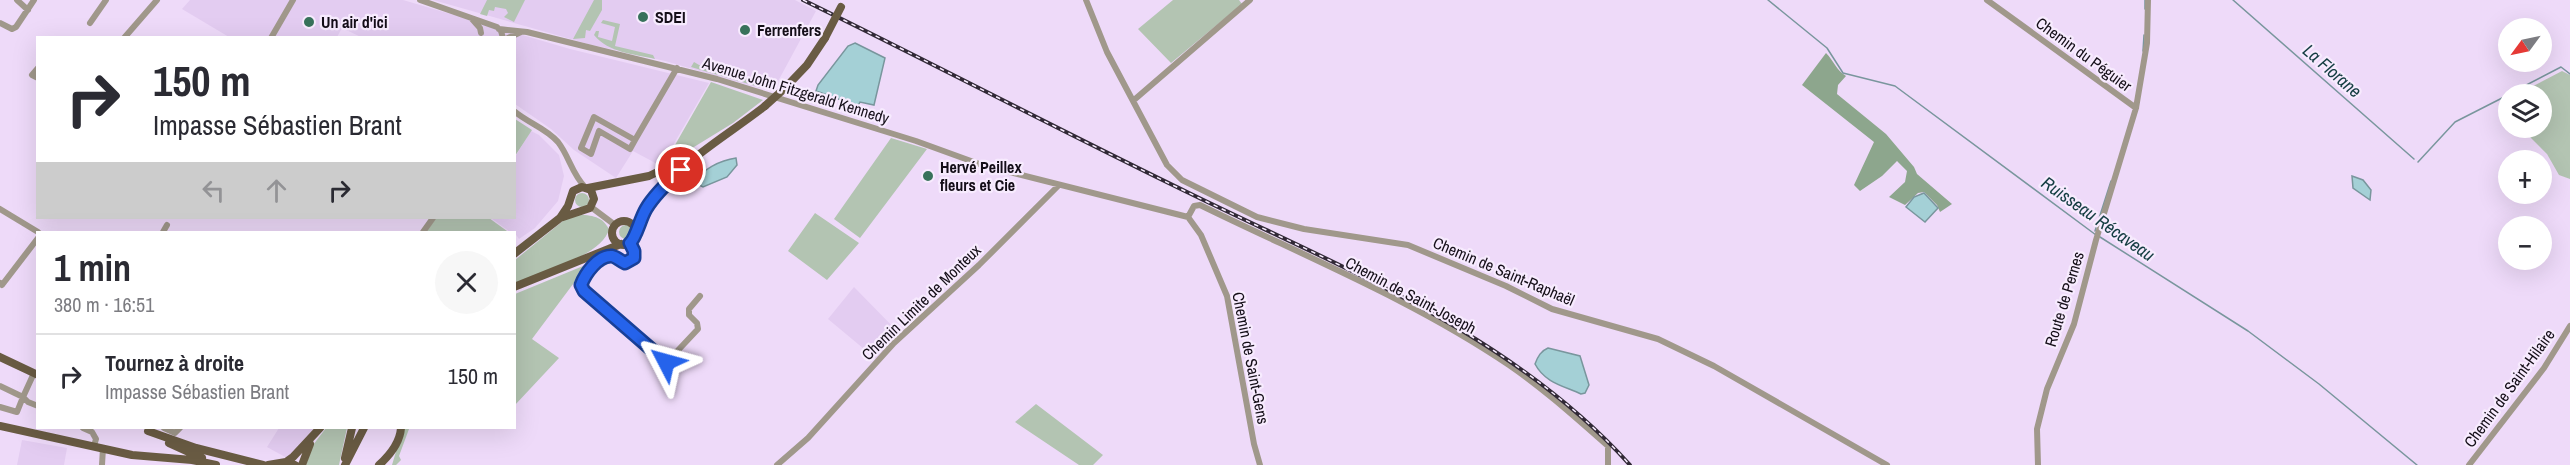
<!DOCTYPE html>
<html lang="fr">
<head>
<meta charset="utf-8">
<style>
  :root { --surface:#fff; --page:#f7f7f7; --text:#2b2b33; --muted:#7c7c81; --line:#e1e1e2 }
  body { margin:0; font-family:"Archivo Narrow",sans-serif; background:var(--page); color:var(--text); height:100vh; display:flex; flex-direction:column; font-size:22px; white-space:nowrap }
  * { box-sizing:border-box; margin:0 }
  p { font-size:20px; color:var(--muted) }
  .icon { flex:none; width:33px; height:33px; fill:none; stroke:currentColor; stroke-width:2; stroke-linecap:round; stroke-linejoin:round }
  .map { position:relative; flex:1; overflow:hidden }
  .panel { position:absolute; left:36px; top:231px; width:480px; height:198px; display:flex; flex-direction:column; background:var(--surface); border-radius:0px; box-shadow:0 6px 24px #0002 }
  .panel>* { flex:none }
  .guide { position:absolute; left:36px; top:36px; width:480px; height:183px; border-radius:0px; box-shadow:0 6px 24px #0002; background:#fff; color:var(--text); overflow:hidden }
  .needle { width:39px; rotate:237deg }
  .buttons { position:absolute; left:2498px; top:18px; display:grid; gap:12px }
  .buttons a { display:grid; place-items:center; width:54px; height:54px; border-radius:50%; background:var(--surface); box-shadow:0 6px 24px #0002; font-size:30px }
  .pin { position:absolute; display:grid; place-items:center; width:51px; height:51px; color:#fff; margin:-26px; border:3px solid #fff; border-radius:50%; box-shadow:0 2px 6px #0007 }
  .me { position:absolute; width:66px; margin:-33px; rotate:309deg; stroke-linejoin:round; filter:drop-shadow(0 0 4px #0008) }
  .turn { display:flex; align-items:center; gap:21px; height:126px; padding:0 18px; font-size:27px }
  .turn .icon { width:78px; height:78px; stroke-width:2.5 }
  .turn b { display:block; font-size:42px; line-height:51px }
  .lanes { display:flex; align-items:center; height:57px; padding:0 18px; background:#0003; justify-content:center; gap:30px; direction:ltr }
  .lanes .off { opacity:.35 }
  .round { display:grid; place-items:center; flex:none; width:63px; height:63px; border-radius:32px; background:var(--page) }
  .head { display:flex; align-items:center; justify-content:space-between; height:102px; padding:0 18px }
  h1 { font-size:36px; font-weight:700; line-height:45px }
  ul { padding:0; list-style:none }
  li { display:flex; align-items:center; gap:18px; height:84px; padding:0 18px; border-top:2px solid var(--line) }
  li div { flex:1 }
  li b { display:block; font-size:22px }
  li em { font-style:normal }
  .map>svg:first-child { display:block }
</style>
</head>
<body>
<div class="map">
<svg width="2570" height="465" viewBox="0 0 2570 465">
  <rect width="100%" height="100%" fill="#eedaf9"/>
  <!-- built -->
  <path fill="#e3ccf1" d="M 190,0 L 403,0 L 570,49 L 709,83 L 661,166 L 633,151 L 616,178 L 574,150 L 551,129 L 515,104 L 514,38 L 361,37 L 342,28 L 337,37 L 229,37 L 182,9 Z
    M 433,0 L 795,0 L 816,11 L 776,85 L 759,88 L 665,61 L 588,44 Z
    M 531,131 L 539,135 L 559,155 L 564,176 L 558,201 L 535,228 L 519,239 L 514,232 L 510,232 L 491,218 L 514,218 L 515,157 Z
    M 854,287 L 901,335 L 876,359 L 828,319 Z
    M 279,428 L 314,428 L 287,458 L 267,447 Z
    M 22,440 L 67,448 L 64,465 L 17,465 Z"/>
  <!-- green -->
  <path fill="#b3c4b2" d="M 487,0 L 525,0 L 514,22 L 504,17 L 508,13 L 506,9 L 495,7 L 494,11 L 489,10 L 487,16 L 480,14 Z
    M 594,0 L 602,0 L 602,10 L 590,31 L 586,30 L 585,38 L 573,39 Z
    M 1173,0 L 1239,0 L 1242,4 L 1171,63 L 1138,29 Z
    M 603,20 L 620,24 L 615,46 L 653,55 L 655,59 C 634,54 609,53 594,35 L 596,31 L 599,31 L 598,37 L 612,41 L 615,27 L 601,23 Z
    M 694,62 L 711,72 L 713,68 L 740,78 L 766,79 L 767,81 L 766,85 L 759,87 L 691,67 Z
    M 2562,71 L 2570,75 L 2570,179 L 2559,175 L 2547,154 L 2521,128 L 2541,128 L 2541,94 L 2518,94 Z
    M 711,82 L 763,100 L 733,123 L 663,166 Z
    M 515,119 L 532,130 L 515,156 Z
    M 891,138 L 927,149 L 860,238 L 834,219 Z
    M575 200a7 7 0 1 1 14 0a7 7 0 1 1-14 0Z
    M 815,213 L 859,243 L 827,280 L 788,251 Z
    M 575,214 C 589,216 601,214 609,229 C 603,256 539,273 515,283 L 515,260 L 569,216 Z
    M 436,218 L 489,218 L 507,231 L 426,232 Z
    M619 232a7 7 0 1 1 14 0a7 7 0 1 1-14 0Z
    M 588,264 L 532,339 L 559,358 L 515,405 L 515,294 Z
    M 1036,404 L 1103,455 L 1093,465 L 1079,465 L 1015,422 Z
    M 326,428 L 347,428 L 339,465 L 306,465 L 313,445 Z
    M 403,428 L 425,428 L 409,429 L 399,456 L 401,460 L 396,465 L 392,465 Z"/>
  <!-- forest -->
  <path fill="#8da68d" d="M 1826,53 C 1834,61 1836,70 1846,76 L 1838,85 L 1837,94 L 1886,134 L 1914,167 L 1917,174 L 1952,204 L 1940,212 L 1937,205 L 1924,192 L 1918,193 L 1905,205 L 1889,197 L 1905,182 L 1907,171 L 1897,161 L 1882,176 L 1860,191 L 1854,185 L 1874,142 L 1802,85 Z"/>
  <!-- water -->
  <path fill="#a4d0d6" stroke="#79969d" stroke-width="1.5" d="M 855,43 L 885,58 L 874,105 L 860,102 L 858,106 L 816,91 L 818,85 L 848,46 Z
    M 736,158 L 737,165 L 727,177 L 703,187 L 695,183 C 700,170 721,160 736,158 Z
    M 2352,176 L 2363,180 L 2371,190 L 2370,200 L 2353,188 Z
    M 1924,193 L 1938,208 L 1925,222 L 1906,207 L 1914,197 Z
    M 1548,348 L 1580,356 L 1589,385 L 1585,393 L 1581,394 C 1564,386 1545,383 1535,364 C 1538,356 1541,351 1548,348 Z"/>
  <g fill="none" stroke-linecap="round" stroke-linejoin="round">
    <!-- stream -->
    <path stroke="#79969d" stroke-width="1.5" d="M 1768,0 L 1827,48 L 1843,73 L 1895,86 L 2096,235
      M 2145,0 L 2145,9
      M 2233,0 L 2414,159
      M 2143,51 L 2144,35
      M 2509,94 L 2561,67 L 2570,74
      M 2418,162 L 2455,122 L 2508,95
      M 2095,231 L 2111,181
      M 2100,237 L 2248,331 L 2319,384 L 2417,465"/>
    <!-- minor -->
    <path stroke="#a0988b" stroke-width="6" d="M 17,0 L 28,10
      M 420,0 L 497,27 L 501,31 L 503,38
      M 1086,0 L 1107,52 L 1167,165 L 1182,180 L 1257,217 L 1304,229 L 1408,245 L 1506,286 L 1552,309 L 1658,339 L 1714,366 L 1887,465
      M 1987,0 L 2136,108
      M 472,19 L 480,28 L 481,33
      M 0,23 L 12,29 L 16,27 L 34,0
      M 90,23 L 106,0
      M 499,29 L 527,32 L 717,79 L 916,141 L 982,165 L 1188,217 L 1201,235 L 1227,296 L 1254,444 L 1260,465
      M 124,38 L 157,0
      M 271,38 L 293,0
      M 508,38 L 521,32
      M 38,68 L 32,75 L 38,78
      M 1134,100 L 1250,0
      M 514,111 C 528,123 546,128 558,142 C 569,156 572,174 585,187
      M 635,140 L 630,149 L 599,131 L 591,154 L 581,148 L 594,117 L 635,140 L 677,68
      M 591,207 L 615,225
      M 0,209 L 38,232
      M 1188,217 L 1194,206 L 1200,205 C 1304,256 1413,300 1509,365 C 1544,389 1576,418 1608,446 L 1608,465
      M 163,232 L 167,225
      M 423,232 L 433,218
      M 630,243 L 635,254 L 631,261 L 625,263 C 620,261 616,256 611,256 C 598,255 581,277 582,288 L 667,362 L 698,329 L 697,323 L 689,315 L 689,309 L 700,296
      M 0,283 L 2,285 L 38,238
      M 34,373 L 23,397 L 28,402 L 38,406
      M 0,386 L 23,397 L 17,412 L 0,407
      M 83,428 L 92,432 L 96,439 L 94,446
      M 164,428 L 175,433 L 180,428
      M 102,465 L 103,448
      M 777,465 L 808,438 L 894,343 L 979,265 L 1059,185
      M 2038,465 L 2037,429 L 2047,389 L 2074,324 L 2096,240 L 2136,108 L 2147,43 L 2148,0
      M 2469,465 L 2544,368 L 2570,326"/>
    <!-- major -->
    <path stroke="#695b43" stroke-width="8" d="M 785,88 L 807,65 L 825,38
      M 588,188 L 649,176 L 691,156
      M612 233a12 12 0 1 1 24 0a12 12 0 1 1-24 0Z
      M 636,229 C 651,178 725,138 765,106
      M 514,254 L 560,218 L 590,208 L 594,199 L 591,190 L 582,187 L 573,191 L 568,206 L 560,218
      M 514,287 L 621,244
      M 0,357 L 38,375
      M 0,426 L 132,455 L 192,460 L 216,465
      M 148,431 L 196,448 L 263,465
      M 169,443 L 202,458
      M 345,458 L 352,428
      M 286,462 L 293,457 L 320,428
      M 268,465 L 286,462 L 295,465
      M 302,465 L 310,444
      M 345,465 L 364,428
      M 379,465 C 390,455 400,442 401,428"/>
    <!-- rail casing -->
    <g stroke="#312936" stroke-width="4">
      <path id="rail" d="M 803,0 C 932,63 1059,130 1189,193 C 1344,269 1512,334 1630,465"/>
    </g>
    <!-- rail -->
    <use href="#rail" stroke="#f7ebfe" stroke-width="1.5" stroke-dasharray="4.5" stroke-linecap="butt"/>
    <!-- major-bridge -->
    <path stroke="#695b43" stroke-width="8" d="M 825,38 L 841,7
      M 765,106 L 785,88"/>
  </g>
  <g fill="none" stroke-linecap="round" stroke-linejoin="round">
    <!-- route casing -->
    <g stroke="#184099" stroke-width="15">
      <path id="route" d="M 666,362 L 584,291 L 581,285 C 585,274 598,255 612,256 C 617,257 620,261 625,263 L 634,258 L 634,251 L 630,243 C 636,238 640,219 646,209 C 654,195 669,181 681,170"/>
    </g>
    <!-- route -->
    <use href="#route" stroke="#2563eb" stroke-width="10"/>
  </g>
  <!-- markers -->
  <g fill="#38725b" stroke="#f7ebfe" stroke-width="2">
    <circle cx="643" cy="17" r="6"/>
    <circle cx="309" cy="22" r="6"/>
    <circle cx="745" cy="30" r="6"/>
    <circle cx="928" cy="176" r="6"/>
  </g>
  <g text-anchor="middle" stroke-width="4.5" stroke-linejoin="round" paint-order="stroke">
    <!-- poi labels -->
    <g font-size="16" font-weight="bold" fill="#140e18" stroke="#f7ebfe" text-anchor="start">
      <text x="655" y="23">SDEI</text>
      <text x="321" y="28">Un air d'ici</text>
      <text x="757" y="36">Ferrenfers</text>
      <text x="940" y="173">Hervé Peillex<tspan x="940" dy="18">fleurs et Cie</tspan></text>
    </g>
    <!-- street labels -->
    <g font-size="16" fill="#140e18" stroke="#f7ebfe">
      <text transform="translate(2084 54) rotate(36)" y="6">Chemin du Péguier</text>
      <text transform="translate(796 90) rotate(17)" y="6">Avenue John Fitzgerald Kennedy</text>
      <text transform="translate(1504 271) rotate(23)" y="6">Chemin de Saint-Raphaël</text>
      <text transform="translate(1411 295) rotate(28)" y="6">Chemin de Saint-Joseph</text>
      <text transform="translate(2064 299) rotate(-73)" y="6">Route de Pernes</text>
      <text transform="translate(921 302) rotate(-44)" y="6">Chemin Limite de Monteux</text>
      <text transform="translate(1251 358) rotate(79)" y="6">Chemin de Saint-Gens</text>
      <text transform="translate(2509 388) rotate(-54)" y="6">Chemin de Saint-Hilaire</text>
    </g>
    <!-- water labels -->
    <g font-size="18" font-style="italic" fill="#143d42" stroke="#f7ebfe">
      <text transform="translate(2332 71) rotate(41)" y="6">La Florane</text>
      <text transform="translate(2098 219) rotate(35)" y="6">Ruisseau Récaveau</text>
    </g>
  </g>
</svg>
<div class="buttons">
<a><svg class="needle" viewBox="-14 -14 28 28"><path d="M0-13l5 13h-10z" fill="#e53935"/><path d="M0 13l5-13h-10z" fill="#7c7c81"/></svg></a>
<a><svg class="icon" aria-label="layers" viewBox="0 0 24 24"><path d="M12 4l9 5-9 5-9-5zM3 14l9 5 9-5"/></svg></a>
<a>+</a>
<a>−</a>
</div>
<div class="pin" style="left:681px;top:170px;background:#d93025"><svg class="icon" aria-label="arrive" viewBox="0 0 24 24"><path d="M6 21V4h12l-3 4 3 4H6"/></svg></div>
<svg class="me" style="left:666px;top:362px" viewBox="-20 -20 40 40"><path d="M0-17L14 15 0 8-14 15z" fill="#2563eb" stroke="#fff" stroke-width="4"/></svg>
<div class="guide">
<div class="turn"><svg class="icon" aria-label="right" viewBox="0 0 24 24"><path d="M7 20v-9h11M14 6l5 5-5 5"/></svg><div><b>150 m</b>Impasse Sébastien Brant</div></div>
<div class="lanes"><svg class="icon off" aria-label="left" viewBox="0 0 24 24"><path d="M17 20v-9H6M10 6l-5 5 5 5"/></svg><svg class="icon off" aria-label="ahead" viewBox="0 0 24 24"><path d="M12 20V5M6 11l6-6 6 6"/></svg><svg class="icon" aria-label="right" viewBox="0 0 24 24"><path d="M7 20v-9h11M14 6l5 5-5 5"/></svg></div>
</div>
<section class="panel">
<div class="head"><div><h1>1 min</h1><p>380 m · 16:51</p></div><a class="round"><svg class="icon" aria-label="close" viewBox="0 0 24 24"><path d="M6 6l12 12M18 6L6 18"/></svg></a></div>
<ul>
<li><svg class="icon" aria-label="right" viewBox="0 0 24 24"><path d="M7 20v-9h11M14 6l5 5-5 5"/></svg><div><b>Tournez à droite</b><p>Impasse Sébastien Brant</p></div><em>150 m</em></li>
</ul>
</section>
</div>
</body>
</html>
